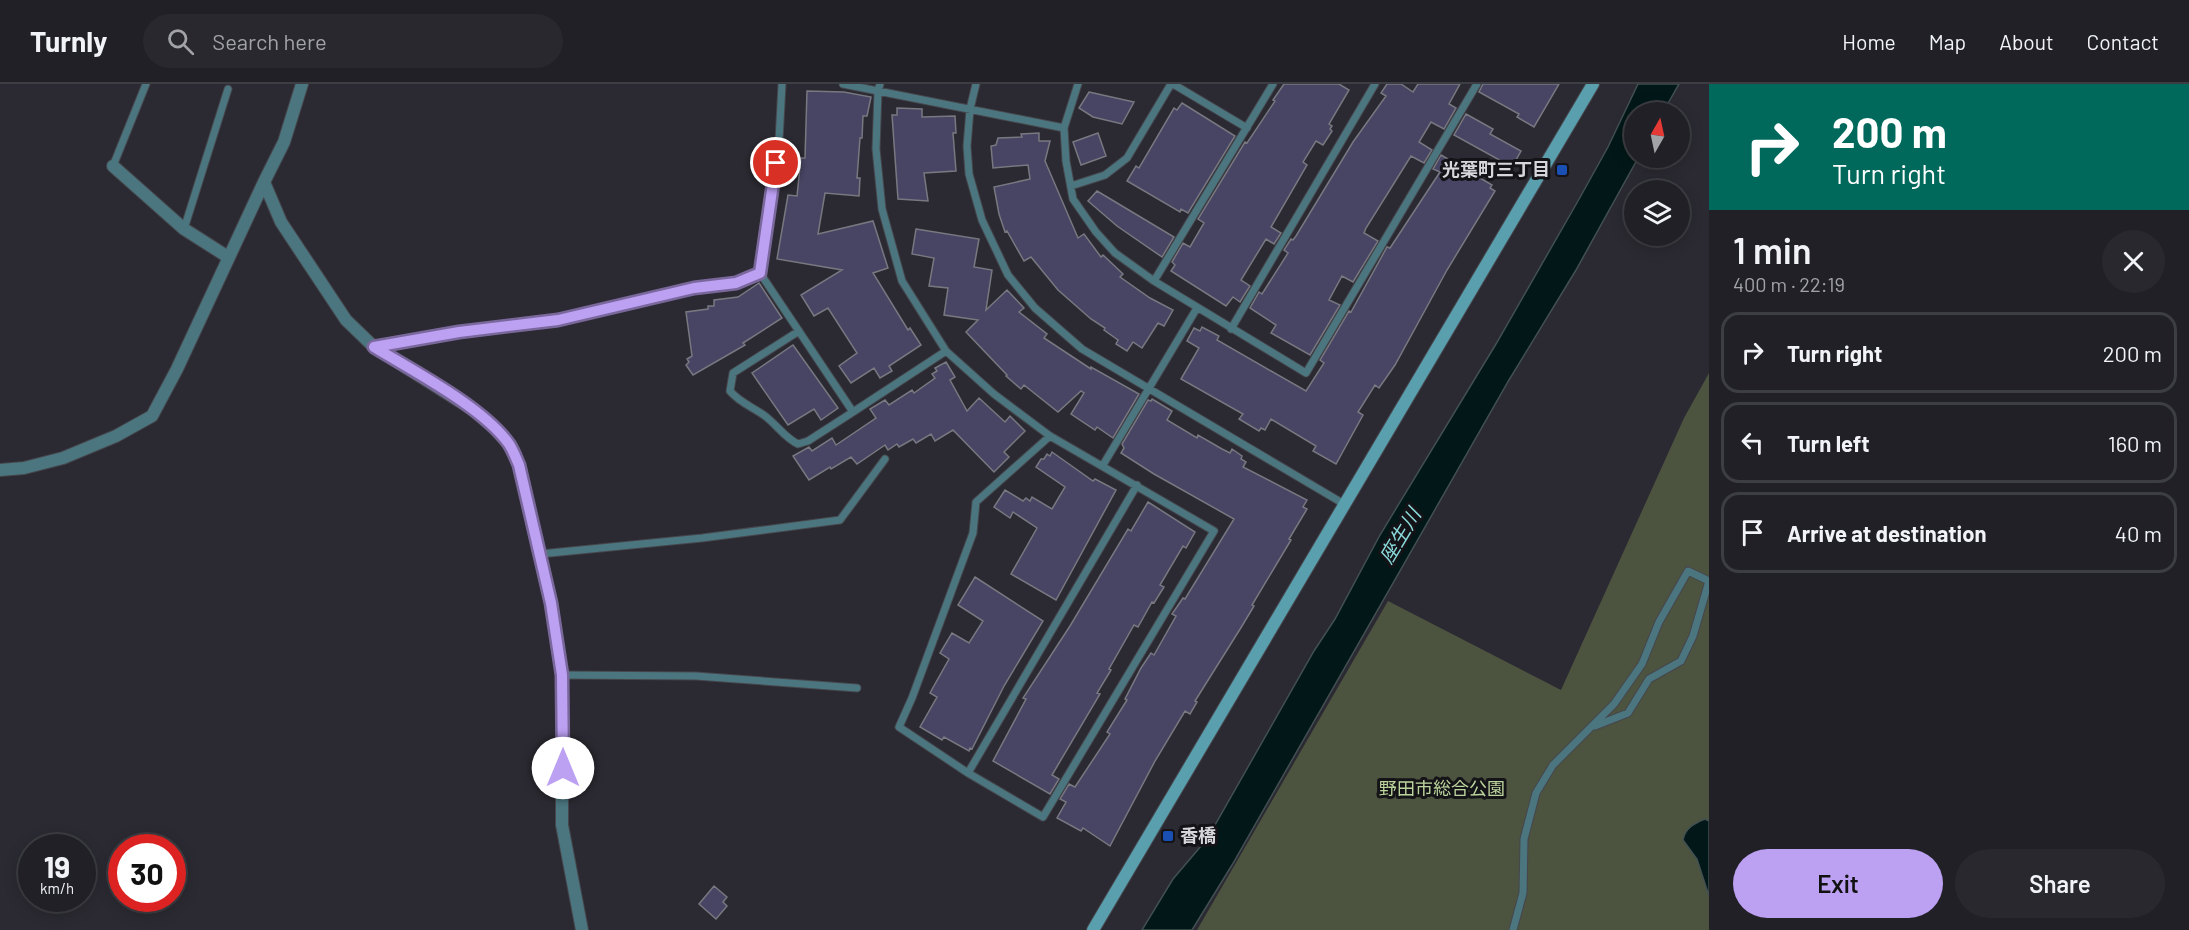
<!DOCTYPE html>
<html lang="en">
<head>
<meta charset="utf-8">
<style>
  :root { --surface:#202026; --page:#28282e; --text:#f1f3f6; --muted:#a2a3a7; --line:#3d3e43; --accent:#bca0f2 }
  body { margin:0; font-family:Barlow,"Noto Sans JP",sans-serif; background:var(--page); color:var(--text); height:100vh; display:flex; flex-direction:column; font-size:22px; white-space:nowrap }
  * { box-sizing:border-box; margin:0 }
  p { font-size:20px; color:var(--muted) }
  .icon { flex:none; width:33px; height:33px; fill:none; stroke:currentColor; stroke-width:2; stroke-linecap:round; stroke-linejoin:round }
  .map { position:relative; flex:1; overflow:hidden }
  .side { display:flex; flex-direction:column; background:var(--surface); width:480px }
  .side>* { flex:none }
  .banner { background:#00695c; color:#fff; overflow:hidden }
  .needle { width:39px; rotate:9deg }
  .buttons { position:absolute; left:1624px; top:18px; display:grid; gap:12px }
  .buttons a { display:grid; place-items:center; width:66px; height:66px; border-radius:50%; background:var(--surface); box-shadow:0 3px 15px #0003,0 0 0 2px var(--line); font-size:30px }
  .speed { position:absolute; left:18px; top:750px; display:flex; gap:12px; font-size:30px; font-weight:700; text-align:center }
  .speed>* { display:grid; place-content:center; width:78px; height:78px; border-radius:50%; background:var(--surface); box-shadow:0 3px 15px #0003,0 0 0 2px var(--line); line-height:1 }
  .speed small { font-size:15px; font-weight:400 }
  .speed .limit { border:9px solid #d22; background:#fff; color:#111 }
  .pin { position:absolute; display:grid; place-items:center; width:51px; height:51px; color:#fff; margin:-26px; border:3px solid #fff; border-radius:50%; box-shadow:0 2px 6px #0007 }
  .me { position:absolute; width:66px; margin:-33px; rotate:0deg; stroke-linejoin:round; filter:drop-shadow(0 0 4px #0008) }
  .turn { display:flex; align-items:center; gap:21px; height:126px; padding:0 24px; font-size:27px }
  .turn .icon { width:78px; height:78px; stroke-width:2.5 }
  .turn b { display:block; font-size:42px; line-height:51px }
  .round { display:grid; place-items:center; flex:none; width:63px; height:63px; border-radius:32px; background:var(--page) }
  .overview { display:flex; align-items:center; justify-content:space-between; height:102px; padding:0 24px }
  h1 { font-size:36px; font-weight:600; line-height:45px }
  .primary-button { display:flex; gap:12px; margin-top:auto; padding:12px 24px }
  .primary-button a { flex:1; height:69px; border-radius:36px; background:var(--accent); color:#111; font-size:24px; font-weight:600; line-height:69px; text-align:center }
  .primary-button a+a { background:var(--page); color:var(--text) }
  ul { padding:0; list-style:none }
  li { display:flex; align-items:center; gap:18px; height:81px; margin:0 12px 9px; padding:0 12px; border:3px solid var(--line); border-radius:18px }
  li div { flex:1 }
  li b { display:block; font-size:22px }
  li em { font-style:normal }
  header { display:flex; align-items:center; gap:36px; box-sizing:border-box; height:84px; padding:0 30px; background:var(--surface); border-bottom:2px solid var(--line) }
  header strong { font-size:28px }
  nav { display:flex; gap:33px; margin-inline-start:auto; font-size:21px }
  .search { width:420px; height:54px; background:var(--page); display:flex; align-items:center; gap:15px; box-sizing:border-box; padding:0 21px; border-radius:33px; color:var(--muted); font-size:22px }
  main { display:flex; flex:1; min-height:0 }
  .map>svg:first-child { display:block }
</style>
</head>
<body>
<header>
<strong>Turnly</strong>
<div class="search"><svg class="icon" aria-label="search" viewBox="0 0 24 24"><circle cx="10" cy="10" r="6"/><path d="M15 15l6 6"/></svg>Search here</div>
<nav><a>Home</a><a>Map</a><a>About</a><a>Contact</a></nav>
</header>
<main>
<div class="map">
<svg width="1709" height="846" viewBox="0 0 1709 846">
  <rect width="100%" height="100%" fill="#2b2a32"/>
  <!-- green -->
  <path fill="#4c5440" d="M 1709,289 L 1709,846 L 1197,846 L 1388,517 L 1561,606 L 1684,334 Z"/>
  <!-- water -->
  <path fill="#021717" stroke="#425052" stroke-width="1.5" d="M 1638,0 L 1679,0 L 1663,28 L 1635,28 L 1635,74 L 1638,74 L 1576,186 L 1509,296 L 1232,781 L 1192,846 L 1142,846 L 1173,795 L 1207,755 L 1314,567 L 1335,535 L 1380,451 L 1496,260 L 1578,117 L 1608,63 Z
    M 1705,735 L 1709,737 L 1709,812 L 1697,775 L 1683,756 C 1685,744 1695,739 1705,735 Z"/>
  <!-- building -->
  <path fill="#474563" stroke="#787881" stroke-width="1.5" d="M 1284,0 L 1339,0 L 1349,6 L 1329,40 L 1332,42 L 1330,45 L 1332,47 L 1323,61 L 1316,57 L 1303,78 L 1307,81 L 1271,143 L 1281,149 L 1274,160 L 1266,155 L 1241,196 L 1250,202 L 1240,218 L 1233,213 L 1226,222 L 1171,187 L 1175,181 L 1172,178 L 1183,159 L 1190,163 L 1204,139 L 1198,135 L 1245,58 L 1247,59 L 1275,17 L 1273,16 Z
    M 1387,0 L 1401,0 L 1413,8 L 1418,0 L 1460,0 L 1449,20 L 1456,24 L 1444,45 L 1431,38 L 1419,58 L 1432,66 L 1424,79 L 1411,72 L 1366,144 L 1364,149 L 1378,157 L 1353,198 L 1342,192 L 1329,216 L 1340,221 L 1310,271 L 1271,249 L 1276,241 L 1250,224 L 1259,208 L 1262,210 L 1288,169 L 1284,166 L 1291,155 L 1293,156 L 1296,152 L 1353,58 L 1386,12 L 1381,9 Z
    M 1483,0 L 1559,0 L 1534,43 L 1517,33 L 1519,30 L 1479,8 Z
    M 807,7 L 844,8 L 871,13 L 867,32 L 863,32 L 862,54 L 860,54 L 857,94 L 860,94 L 859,112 L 825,109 L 818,150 L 873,137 L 888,184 L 873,189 L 908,246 L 910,244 L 921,261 L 889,282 L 892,287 L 880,294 L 874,284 L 851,299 L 839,282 L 857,269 L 828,224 L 814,232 L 801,211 L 842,186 L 777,175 L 788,111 L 797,112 L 801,74 L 805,74 Z
    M 1089,8 L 1134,18 L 1122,40 L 1093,33 L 1079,24 Z
    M 1182,19 L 1235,52 L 1188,129 L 1181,125 L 1180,128 L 1127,97 L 1136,82 L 1139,84 L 1174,24 L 1177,26 Z
    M 897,24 L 922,25 L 922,33 L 955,32 L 956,49 L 953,49 L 956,87 L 924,89 L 928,117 L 898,115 L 892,31 L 897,31 Z
    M 1466,30 L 1493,45 L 1490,50 L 1521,67 L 1512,83 L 1454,51 Z
    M 1039,49 L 1039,57 L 1050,57 L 1045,77 L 1078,154 L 1084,150 L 1101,173 L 1103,171 L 1123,190 L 1120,193 L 1150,214 L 1173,226 L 1164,242 L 1158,239 L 1142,264 L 1133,258 L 1127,267 L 1116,260 L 1118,256 L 1104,246 L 1105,244 L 1091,235 L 1058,206 L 1031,173 L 1024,177 L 1007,147 L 1005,148 L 999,130 L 994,103 L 1030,95 L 1028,81 L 993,84 L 991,62 L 996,61 L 998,54 L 1022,53 L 1021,50 Z
    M 1098,49 L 1106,72 L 1081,81 L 1073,58 Z
    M 1441,71 L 1492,101 L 1490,104 L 1495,107 L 1447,186 L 1395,281 L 1379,304 L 1375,301 L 1358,328 L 1363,331 L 1336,380 L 1313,367 L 1316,362 L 1271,335 L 1265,346 L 1261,344 L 1259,347 L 1239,335 L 1243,330 L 1181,295 L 1199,264 L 1187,257 L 1194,244 L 1200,247 L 1202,243 L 1219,252 L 1217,256 L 1306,307 L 1324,279 L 1320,276 L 1349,227 L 1351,228 L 1387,163 L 1390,164 L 1440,88 L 1433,85 Z
    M 1097,107 L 1174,153 L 1162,173 L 1117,142 L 1088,117 Z
    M 916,145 L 979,155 L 974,183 L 992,186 L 986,226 L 1007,206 L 1024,224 L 1019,228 L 1047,250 L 1044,254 L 1091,285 L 1091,283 L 1139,310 L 1113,354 L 1097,343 L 1095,346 L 1071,330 L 1084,309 L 1081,307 L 1058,328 L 1024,301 L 1021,305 L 1006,292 L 1007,291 L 966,248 L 978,236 L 944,231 L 948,204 L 929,202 L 934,174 L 912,170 Z
    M 759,199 L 782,234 L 743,259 L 745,261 L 693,291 L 686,281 L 689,278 L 687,275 L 692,272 L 686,228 L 708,225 L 708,222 L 714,222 L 714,216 L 738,213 Z
    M 793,261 L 838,324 L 821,336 L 814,325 L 788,341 L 752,289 Z
    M 946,278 L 955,293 L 950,296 L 967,327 L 979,314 L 1005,338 L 1010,332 L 1025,347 L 1004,368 L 1009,373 L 994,388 L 953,346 L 935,357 L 931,350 L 916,359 L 913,355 L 899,363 L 897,360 L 888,366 L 885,361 L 857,380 L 851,373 L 831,385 L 830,383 L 809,396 L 793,372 L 809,363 L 812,367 L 832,354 L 836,361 L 876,334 L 870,325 L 885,316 L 889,321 L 912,306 L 914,309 L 935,294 L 932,290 L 937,287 L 935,284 Z
    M 1152,315 L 1172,327 L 1167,336 L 1197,354 L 1198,351 L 1222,365 L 1230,369 L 1232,365 L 1242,372 L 1241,375 L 1246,378 L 1243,383 L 1307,416 L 1303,423 L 1307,425 L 1289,455 L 1291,456 L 1252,521 L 1254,522 L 1242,542 L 1195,617 L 1197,618 L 1190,630 L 1185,627 L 1155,677 L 1110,762 L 1083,744 L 1081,747 L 1057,734 L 1066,718 L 1060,715 L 1069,700 L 1075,703 L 1110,650 L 1107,648 L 1127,616 L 1125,615 L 1141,584 L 1151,569 L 1154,571 L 1176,532 L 1172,530 L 1183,514 L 1185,515 L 1234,435 L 1154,390 L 1121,369 L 1124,364 L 1122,360 L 1148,316 L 1151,317 Z
    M 1052,368 L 1093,397 L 1095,395 L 1116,406 L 1056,516 L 1011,490 L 1037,444 L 1013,428 L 1010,434 L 994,423 L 1005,406 L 1023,417 L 1026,414 L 1030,417 L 1032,413 L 1052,425 L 1065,403 L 1036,383 L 1041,375 L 1044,375 L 1047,370 L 1050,372 Z
    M 1148,418 L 1195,448 L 1186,464 L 1183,462 L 1160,501 L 1164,503 L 1154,519 L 1152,518 L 1138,543 L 1134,541 L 1109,585 L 1111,586 L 1097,609 L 1100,610 L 1052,691 L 1059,695 L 1050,710 L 993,677 L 1026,615 L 1023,614 L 1070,542 L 1128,445 L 1131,447 Z
    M 975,493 L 1043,537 L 1004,602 L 972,665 L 970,664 L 969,667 L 944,653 L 942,656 L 920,643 L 937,613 L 930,609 L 949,575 L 940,569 L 952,549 L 969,559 L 983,537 L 958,521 Z
    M 714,802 L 727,813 L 723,818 L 727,822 L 716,835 L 699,820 Z"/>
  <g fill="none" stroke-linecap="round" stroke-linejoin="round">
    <!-- lane casing -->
    <g stroke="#46464d" stroke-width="9">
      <path id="lane" d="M 782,0 L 779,57 L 760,189 L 853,328 L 946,267
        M 843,0 L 1064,44
        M 880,0 L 878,7 L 876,65 L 882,125 L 902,197 L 946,267 L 994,310 L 1050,352 L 1214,447 L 1043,733 L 968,689 L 899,643 L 912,614 L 973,449 L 976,418 L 1050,352
        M 976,0 L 970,25 L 967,62 L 969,90 L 982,136 L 1008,191 L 1035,224 L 1082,265 L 1344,420
        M 1078,0 L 1064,44 L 1066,77 L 1073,115 L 1096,148 L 1115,169 L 1154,197 L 1306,289 L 1477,0
        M 1173,0 L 1247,44
        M 113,82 L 146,0
        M 1071,102 L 1105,91 L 1127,74 L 1171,0
        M 184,145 L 228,5
        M 1154,197 L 1273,0
        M 1231,245 L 1375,0
        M 799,247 L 733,289 L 730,307 C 740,319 753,323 765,332 C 777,341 785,354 798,360 L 808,357 L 853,328
        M 375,263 L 459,248 L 558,236 L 694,204 L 736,199 L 760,189
        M 1103,381 L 1197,224
        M 540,470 L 702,454 L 840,436 L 885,375
        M 562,591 L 696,592 L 857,604
        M 1595,642 L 1628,629 L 1649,595 L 1681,577 L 1693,552 L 1709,497
        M 968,689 L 1137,401
        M 1513,846 L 1523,809 L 1524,755 L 1536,709 L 1553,681 L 1614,620 L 1642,580 L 1659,538 L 1688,487 L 1709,497"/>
    </g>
    <!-- street casing -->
    <g stroke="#46464d" stroke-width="14">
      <path id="street" d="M 302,0 L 284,58 L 264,98 L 281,138 L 346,236 L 374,263 L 472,325 L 494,344 L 509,360 L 519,381 L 551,519 L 562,591 L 562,741 L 582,846
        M 113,82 L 184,145 L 228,173
        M 0,386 L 24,384 L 63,374 L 116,352 L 152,332 L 177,285 L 264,98"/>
    </g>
    <!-- secondary casing -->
    <g stroke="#46464d" stroke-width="14">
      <path id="secondary" d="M 1093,846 L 1593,0"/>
    </g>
    <!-- lane -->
    <use href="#lane" stroke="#4b767f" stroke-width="7"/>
    <!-- street -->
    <use href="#street" stroke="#4b767f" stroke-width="12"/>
    <!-- secondary -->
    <use href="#secondary" stroke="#599fae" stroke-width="12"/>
  </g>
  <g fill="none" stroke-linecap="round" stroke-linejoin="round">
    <!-- route casing -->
    <g stroke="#7a689d" stroke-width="15">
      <path id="route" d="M 563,684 L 562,591 L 551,519 L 519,381 C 516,374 513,366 509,360 C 483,323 413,287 374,263 L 459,248 L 558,236 L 694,204 L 736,199 L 760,189 L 776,79"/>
    </g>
    <!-- route -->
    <use href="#route" stroke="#bca0f2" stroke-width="10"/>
  </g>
  <!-- markers -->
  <g fill="#1a4fb4" stroke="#141317" stroke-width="2">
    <rect x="1556" y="80" width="12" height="12" rx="3"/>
    <rect x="1162" y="746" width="12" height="12" rx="3"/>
  </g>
  <g text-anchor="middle" stroke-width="6" stroke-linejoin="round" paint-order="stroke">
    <!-- poi labels -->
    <g font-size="18" font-weight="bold" fill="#d6d6db" stroke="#141317" text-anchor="end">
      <text x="1550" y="92">光葉町三丁目</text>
      <text x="1180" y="758" text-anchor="start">香橋</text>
    </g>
    <!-- park labels -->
    <g font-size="18" fill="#bbd39c" stroke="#141317">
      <text x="1442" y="711">野田市総合公園</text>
    </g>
    <!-- water labels -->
    <g font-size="20" font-style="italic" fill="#8bdbdc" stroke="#141317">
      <text transform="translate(1400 452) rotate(-59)" y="7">座生川</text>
    </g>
  </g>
</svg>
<div class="buttons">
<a><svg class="needle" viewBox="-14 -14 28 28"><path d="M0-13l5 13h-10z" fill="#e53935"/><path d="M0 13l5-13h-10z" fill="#a2a3a7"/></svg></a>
<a><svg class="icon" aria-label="layers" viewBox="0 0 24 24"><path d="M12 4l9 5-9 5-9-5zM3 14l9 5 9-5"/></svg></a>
</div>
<div class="speed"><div>19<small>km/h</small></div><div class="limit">30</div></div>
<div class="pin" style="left:776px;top:79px;background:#d93025"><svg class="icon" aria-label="arrive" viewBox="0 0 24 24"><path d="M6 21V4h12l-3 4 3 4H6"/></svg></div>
<svg class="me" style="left:563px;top:684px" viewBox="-20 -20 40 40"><circle r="19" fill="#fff"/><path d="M0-13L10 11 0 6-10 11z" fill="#bca0f2"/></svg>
</div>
<section class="side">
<div class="banner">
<div class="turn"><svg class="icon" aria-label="right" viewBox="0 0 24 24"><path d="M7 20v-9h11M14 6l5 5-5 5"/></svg><div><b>200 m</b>Turn right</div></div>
</div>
<div class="overview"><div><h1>1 min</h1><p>400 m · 22:19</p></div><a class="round"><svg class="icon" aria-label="close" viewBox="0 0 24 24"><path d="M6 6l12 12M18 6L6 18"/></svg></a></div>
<ul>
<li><svg class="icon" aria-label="right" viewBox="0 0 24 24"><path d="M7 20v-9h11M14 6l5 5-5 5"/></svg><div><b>Turn right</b></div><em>200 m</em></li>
<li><svg class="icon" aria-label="left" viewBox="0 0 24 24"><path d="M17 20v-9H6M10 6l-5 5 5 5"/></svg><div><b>Turn left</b></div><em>160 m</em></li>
<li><svg class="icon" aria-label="arrive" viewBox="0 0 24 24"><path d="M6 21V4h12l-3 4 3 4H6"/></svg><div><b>Arrive at destination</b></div><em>40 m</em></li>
</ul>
<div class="primary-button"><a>Exit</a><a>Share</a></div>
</section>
</main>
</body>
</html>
